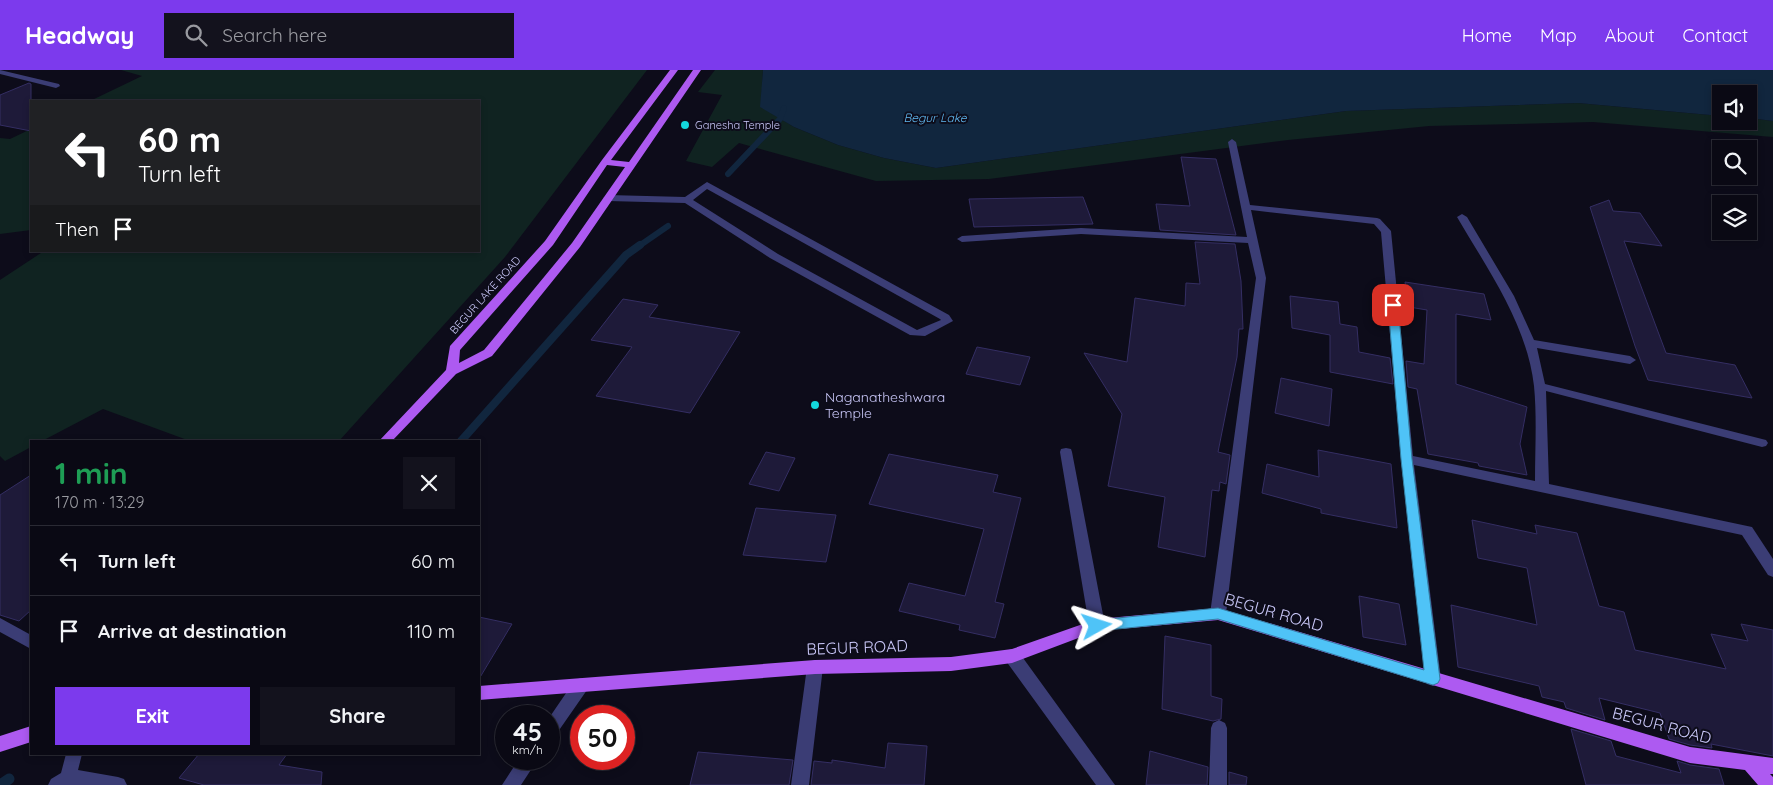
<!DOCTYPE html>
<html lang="en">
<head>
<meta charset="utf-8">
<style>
  :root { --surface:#0a0914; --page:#13121d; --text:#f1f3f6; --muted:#999aa0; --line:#2a2a34; --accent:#7c3aed }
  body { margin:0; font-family:Quicksand,sans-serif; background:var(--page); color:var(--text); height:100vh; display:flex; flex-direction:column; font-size:19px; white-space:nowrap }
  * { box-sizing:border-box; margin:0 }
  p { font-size:16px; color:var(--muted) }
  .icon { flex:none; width:28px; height:28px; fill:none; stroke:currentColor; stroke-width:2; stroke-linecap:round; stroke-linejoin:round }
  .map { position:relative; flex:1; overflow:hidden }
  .panel { position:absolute; left:30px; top:370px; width:450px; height:315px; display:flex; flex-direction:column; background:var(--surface); border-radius:0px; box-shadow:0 2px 8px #0003,0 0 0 1px var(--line) }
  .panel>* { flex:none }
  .hud { position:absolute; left:30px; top:30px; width:450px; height:152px; border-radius:0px; box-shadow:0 2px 8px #0003,0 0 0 1px var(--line); background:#202124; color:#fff; overflow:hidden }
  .controls { position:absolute; left:1712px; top:15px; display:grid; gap:10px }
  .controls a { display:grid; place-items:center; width:45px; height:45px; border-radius:0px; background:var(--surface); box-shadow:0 2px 8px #0003,0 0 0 1px var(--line); font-size:25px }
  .speed { position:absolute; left:495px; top:635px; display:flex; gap:10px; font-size:25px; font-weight:700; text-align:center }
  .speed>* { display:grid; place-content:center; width:65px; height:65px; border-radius:50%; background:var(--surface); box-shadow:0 2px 8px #0003,0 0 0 1px var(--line); line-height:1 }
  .speed small { font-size:12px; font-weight:400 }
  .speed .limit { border:8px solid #d22; background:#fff; color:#111 }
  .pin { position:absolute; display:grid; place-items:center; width:42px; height:42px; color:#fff; margin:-21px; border-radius:10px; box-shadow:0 2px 8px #0006 }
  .me { position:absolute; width:55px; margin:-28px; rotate:84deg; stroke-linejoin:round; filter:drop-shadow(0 0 4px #0008) }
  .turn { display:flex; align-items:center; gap:18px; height:105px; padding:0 25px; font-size:22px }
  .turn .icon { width:65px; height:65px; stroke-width:2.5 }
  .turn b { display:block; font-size:35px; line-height:42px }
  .then { display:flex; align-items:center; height:48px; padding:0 25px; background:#0003; gap:10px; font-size:19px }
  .round { display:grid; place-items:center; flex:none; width:52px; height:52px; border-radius:0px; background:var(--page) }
  .overview { display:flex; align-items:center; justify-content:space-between; height:85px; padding:0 25px }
  h1 { font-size:30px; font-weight:700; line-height:38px; color:#1e9e55 }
  .cta { display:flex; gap:10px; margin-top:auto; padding:10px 25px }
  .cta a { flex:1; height:58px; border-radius:0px; background:var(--accent); color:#fff; font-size:20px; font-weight:700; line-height:58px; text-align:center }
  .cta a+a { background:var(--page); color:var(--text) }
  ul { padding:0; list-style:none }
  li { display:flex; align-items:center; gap:15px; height:70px; padding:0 25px; border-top:1px solid var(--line) }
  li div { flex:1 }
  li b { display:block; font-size:19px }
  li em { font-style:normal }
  header { display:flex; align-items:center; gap:30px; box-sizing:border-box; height:70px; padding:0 25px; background:var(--accent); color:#fff }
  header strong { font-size:24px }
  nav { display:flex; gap:28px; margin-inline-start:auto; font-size:18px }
  .search { width:350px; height:45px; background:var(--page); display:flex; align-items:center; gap:12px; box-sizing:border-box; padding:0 18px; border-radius:0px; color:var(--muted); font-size:19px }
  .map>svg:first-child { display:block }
</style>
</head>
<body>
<header>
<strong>Headway</strong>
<div class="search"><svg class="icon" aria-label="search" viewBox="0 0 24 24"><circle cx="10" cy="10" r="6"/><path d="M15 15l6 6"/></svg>Search here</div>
<nav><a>Home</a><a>Map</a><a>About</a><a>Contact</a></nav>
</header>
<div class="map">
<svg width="1773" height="715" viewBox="0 0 1773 715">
  <rect width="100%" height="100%" fill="#0d0c1a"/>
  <!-- green -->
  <path fill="#102321" d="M 121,0 L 647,0 L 505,187 L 339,371 L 190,371 L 103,339 L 42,371 L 31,371 L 31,377 L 5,391 L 0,386 L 0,210 L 44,181 L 479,181 L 479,31 L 90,31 L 142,6 Z
    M 715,0 L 763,0 L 761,37 L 794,57 L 838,75 L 884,88 L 936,98 L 1346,41 L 1578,33 L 1721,46 L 1721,51 L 1749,51 L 1749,48 L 1773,51 L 1773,67 L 1593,52 L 1429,56 L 1288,70 L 989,109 L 876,111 L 739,73 L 712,97 L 686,91 L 722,25 L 698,22 Z
    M 31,59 L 31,160 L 0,164 L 0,68 L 10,69 Z"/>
  <!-- water -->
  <path fill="#11263e" d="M 763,0 L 1773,0 L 1773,51 L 1749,48 L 1749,24 L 1721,24 L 1721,46 L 1578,33 L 1346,41 L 936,98 L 884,88 L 838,75 L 794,57 L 760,37 Z"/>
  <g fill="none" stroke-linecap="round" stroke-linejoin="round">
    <!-- stream-far2 -->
    <path stroke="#11263e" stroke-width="6" d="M 728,104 L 780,49 L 784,38
      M 639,176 L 668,156"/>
    <!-- stream-far1 -->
    <path stroke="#11263e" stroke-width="8" d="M 461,371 L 626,185 L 640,175"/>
    <!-- stream -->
    <path stroke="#11263e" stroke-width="11" d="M 0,715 L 9,709"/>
  </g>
  <!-- building -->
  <path fill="#1e1a39" stroke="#342e63" d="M 29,13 L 31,14 L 31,61 L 0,55 L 0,25 Z
    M 1181,87 L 1216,89 L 1236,165 L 1160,160 L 1156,134 L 1190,136 Z
    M 1083,127 L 1093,154 L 974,157 L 969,129 Z
    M 1609,130 L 1613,141 L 1640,143 L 1662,176 L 1624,171 L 1666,283 L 1735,295 L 1752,328 L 1648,310 L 1635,276 L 1590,137 Z
    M 1195,172 L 1235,174 L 1241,211 L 1243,259 L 1239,259 L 1237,287 L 1218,382 L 1230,385 L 1226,414 L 1220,412 L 1219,421 L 1212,420 L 1205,487 L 1158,477 L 1165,427 L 1108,416 L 1122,344 L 1084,283 L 1127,292 L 1135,228 L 1185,236 L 1186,213 L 1200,214 Z
    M 1405,212 L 1484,224 L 1491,250 L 1456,244 L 1456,314 L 1527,337 L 1520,374 L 1527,405 L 1479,396 L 1478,393 L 1428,384 L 1417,319 L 1408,317 L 1406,291 L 1424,294 L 1427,240 L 1409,237 Z
    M 1290,226 L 1338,232 L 1340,254 L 1357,257 L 1359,282 L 1390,288 L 1393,314 L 1330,302 L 1330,265 L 1292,258 Z
    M 623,229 L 658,235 L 649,247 L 740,262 L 690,343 L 596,326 L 632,277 L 591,270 Z
    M 977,277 L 1030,287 L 1020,315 L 966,304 Z
    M 1281,308 L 1332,319 L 1329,356 L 1275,343 Z
    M 1318,380 L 1391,394 L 1397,458 L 1321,443 L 1321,439 L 1262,423 L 1267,394 L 1319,407 Z
    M 766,382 L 795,388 L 779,421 L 749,414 Z
    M 889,384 L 998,405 L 993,422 L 1021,428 L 995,532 L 1004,534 L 995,568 L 959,560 L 960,555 L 899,541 L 909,513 L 965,526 L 984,459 L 869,434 Z
    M 31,405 L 31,540 L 19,551 L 0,545 L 0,425 Z
    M 756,438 L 836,445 L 826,492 L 743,485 Z
    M 1472,450 L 1537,464 L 1535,455 L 1577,463 L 1599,536 L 1624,542 L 1635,580 L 1726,599 L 1711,564 L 1748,571 L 1741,554 L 1773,560 L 1773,686 L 1711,674 L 1712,678 L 1690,675 L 1669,669 L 1660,643 L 1599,628 L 1605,650 L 1566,638 L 1564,632 L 1542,627 L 1539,616 L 1458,597 L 1451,535 L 1537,555 L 1527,498 L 1478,488 Z
    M 1359,526 L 1399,534 L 1406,575 L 1363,567 Z
    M 479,547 L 512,554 L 479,609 Z
    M 1165,566 L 1211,575 L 1211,626 L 1222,629 L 1221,649 L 1213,651 L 1162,639 Z
    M 1571,659 L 1611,671 L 1616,686 L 1681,703 L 1677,691 L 1690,695 L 1719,699 L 1724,715 L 1586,715 Z
    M 888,673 L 927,676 L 924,715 L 811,715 L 814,691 L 832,693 L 832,690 L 885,698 Z
    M 1150,681 L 1208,697 L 1207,715 L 1146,715 Z
    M 698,682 L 793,690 L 789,715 L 690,715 Z
    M 199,684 L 287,684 L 279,695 L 322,702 L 321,715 L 204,715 L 179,708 Z
    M 1229,702 L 1247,707 L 1246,715 L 1229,715 Z"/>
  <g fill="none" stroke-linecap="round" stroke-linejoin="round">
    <!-- minor -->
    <path fill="#3b3d75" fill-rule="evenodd" d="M 0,0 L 59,14 L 60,16 L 56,18 L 0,4 Z
      M 1232,69 L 1236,72 L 1250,135 L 1377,148 L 1380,149 L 1391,161 L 1413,386 L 1535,411 C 1535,380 1537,347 1534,316 C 1527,254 1488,200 1457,147 L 1462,144 L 1467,147 L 1514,226 L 1534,270 L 1630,286 L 1636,290 L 1630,294 L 1537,278 L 1545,314 L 1762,369 L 1766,370 L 1768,373 L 1766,376 L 1762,377 L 1546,321 L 1549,414 L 1752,457 L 1773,489 L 1773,507 L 1768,505 L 1742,465 L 1414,395 L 1441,609 L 1439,614 L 1433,616 L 1427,614 L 1425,609 L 1401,389 L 1381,162 L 1374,154 L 1251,140 L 1266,208 L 1226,544 L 1223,548 L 1218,550 L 1213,548 L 1210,544 L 1256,208 L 1248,173 L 1081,164 L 962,172 L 957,169 L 962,166 L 1081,158 L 1247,167 L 1228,72 Z
      M 707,112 L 949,245 L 953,251 L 925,266 L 910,265 L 770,188 L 685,133 L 608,131 L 603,128 L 608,125 L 685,127 ZM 707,119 L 940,249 L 941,250 L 917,260 L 778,184 L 693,130 Z
      M 1066,378 L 1071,379 L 1072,382 L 1105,555 L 1102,559 L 1097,561 L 1092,559 L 1089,555 L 1060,382 L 1061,379 Z
      M 0,548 L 31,565 L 31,579 L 0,562 Z
      M 1012,579 L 1018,581 L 1115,715 L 1096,715 L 1006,591 L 1004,586 L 1006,581 Z
      M 815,590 L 821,592 L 823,597 L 809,715 L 791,715 L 807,597 L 809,592 Z
      M 581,608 L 587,610 L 589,615 L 587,620 L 555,666 L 549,669 L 549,648 L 575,610 Z
      M 1219,650 L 1225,653 L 1227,658 L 1227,715 L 1209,715 L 1211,658 L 1213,653 Z
      M 66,684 L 82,684 L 78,700 L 118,707 L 124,709 L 127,715 L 48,715 L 51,709 L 61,703 Z
      M 519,689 L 538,689 L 521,715 L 502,715 Z"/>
    <!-- major -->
    <path fill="#ad5af1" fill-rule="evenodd" d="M 670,0 L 678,0 L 611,90 L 629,92 L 693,0 L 701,0 L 580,177 L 492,286 L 456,304 L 392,371 L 379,371 L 446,300 L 450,276 L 545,171 L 602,90 ZM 607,95 L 625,97 L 572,173 L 484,280 L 459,293 L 460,280 L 553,175 Z
      M 1218,538 L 1690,677 L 1773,688 L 1773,704 L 1770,704 L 1773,707 L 1773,715 L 1758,715 L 1745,700 L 1690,693 L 1218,550 L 1097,561 L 1012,593 L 951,601 L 815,604 L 479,630 L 479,616 L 815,590 L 951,587 L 1012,579 L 1097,549 Z
      M 31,656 L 31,672 L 0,682 L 0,666 Z"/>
  </g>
  <!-- route -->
  <path fill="#4fc3f7" stroke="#337fa1" d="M 1393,232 L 1398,235 L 1412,389 L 1440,609 L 1438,613 L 1433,615 L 1218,549 L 1097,561 L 1092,560 L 1090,556 L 1092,551 L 1097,550 L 1218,538 L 1424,600 L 1401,389 L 1388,235 Z"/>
  <!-- markers -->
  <g fill="#13d8dd" stroke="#0d0c1a" stroke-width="2">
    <circle cx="685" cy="55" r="5"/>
    <circle cx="815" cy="335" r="5"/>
  </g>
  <g text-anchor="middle" stroke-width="4" stroke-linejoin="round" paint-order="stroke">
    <!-- far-poi labels -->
    <g font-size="11" fill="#cbc9fa" stroke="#0d0c1a" text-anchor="start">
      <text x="695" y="59">Ganesha Temple</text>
    </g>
    <!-- far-street labels -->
    <g font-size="11" fill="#cbc9fa" stroke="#0d0c1a">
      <text transform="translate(485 225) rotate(-48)" y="4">BEGUR LAKE ROAD</text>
    </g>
    <!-- far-water labels -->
    <g font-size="12" font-style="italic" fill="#60b9f1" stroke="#0d0c1a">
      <text x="935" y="52">Begur Lake</text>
    </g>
    <!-- poi labels -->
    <g font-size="14" fill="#cbc9fa" stroke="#0d0c1a" text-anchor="start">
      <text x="825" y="332">Naganatheshwara<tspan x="825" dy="16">Temple</tspan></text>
    </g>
    <!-- near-street labels -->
    <g font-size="16" fill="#cbc9fa" stroke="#0d0c1a">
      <text transform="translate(1274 542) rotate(16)" y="6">BEGUR ROAD</text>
      <text transform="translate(857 577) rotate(-2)" y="6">BEGUR ROAD</text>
      <text transform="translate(1662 655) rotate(15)" y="6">BEGUR ROAD</text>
    </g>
  </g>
</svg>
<div class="controls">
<a><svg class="icon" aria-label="sound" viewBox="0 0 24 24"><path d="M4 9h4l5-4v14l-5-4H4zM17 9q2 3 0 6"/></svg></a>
<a><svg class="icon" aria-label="search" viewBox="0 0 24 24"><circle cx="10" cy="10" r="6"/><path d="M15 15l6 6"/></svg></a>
<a><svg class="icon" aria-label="layers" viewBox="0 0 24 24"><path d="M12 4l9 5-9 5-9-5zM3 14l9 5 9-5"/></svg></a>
</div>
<div class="speed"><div>45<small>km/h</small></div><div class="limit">50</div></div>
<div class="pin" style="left:1393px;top:235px;background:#d93025"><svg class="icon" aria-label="arrive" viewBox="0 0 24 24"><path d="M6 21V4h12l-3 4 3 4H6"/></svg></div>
<svg class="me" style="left:1097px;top:556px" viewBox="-20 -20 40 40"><path d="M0-17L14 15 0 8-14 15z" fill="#4fc3f7" stroke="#fff" stroke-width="4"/></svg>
<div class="hud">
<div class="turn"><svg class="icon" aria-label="left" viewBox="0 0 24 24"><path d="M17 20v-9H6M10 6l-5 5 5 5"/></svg><div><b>60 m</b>Turn left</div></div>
<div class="then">Then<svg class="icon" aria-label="arrive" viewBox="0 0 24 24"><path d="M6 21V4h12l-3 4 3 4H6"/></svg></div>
</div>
<section class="panel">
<div class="overview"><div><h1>1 min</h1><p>170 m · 13:29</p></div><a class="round"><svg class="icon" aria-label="close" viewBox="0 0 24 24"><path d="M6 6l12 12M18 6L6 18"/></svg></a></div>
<ul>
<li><svg class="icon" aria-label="left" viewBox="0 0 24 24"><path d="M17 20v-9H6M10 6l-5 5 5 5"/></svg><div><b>Turn left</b></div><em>60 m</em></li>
<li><svg class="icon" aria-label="arrive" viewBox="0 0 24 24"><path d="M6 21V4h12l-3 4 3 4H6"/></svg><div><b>Arrive at destination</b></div><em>110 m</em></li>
</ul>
<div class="cta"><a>Exit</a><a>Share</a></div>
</section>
</div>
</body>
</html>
